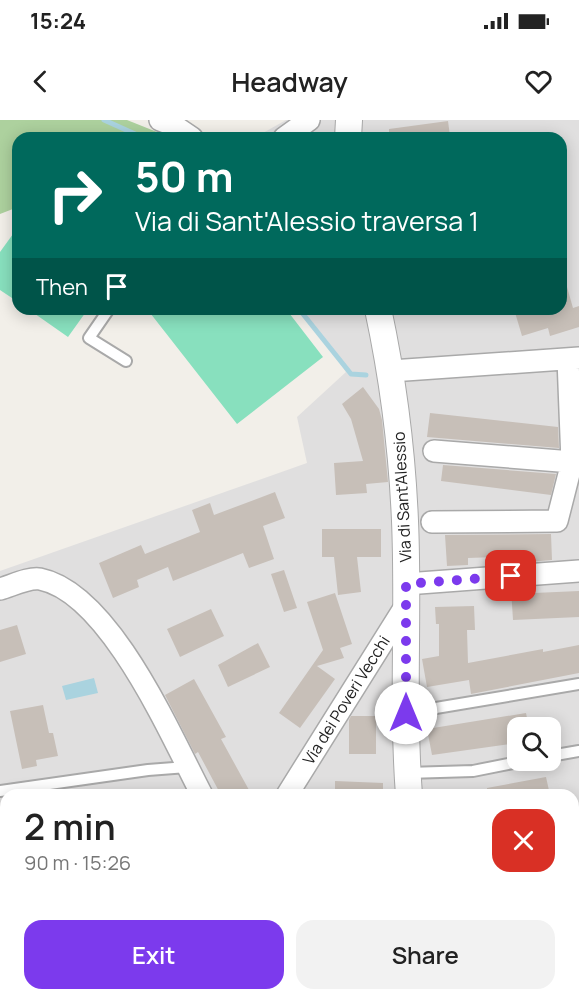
<!DOCTYPE html>
<html lang="en">
<head>
<meta charset="utf-8">
<style>
  :root { --surface:#fff; --page:#f2f2f2; --text:#222; --muted:#767676; --accent:#7c3aed }
  body { margin:0; font-family:Manrope,sans-serif; background:var(--page); color:var(--text); height:100vh; display:flex; flex-direction:column; font-size:22px; white-space:nowrap }
  * { box-sizing:border-box; margin:0 }
  p { font-size:20px; color:var(--muted) }
  .icon { flex:none; width:33px; height:33px; fill:none; stroke:currentColor; stroke-width:2; stroke-linecap:round; stroke-linejoin:round }
  .map { position:relative; flex:1; overflow:hidden }
  .side { position:absolute; left:0px; top:669px; width:579px; height:212px; display:flex; flex-direction:column; background:var(--surface); border-radius:18px 18px 0 0; box-shadow:0 3px 15px #0003 }
  .side>* { flex:none }
  .top-card { position:absolute; left:12px; top:12px; width:555px; height:183px; border-radius:18px; box-shadow:0 3px 15px #0003; background:#00695c; color:#fff; overflow:hidden }
  .tools { position:absolute; left:507px; top:597px; display:grid; gap:12px }
  .tools a { display:grid; place-items:center; width:54px; height:54px; border-radius:12px; background:var(--surface); box-shadow:0 3px 15px #0003; font-size:30px }
  .pin { position:absolute; display:grid; place-items:center; width:51px; height:51px; color:#fff; margin:-26px; border-radius:12px; box-shadow:0 3px 9px #0006 }
  .me { position:absolute; width:66px; margin:-33px; rotate:0deg; stroke-linejoin:round; filter:drop-shadow(0 0 4px #0008) }
  .turn { display:flex; align-items:center; gap:21px; height:126px; padding:0 24px; font-size:27px }
  .turn .icon { width:78px; height:78px; stroke-width:2.5 }
  .turn b { display:block; font-size:42px; line-height:51px }
  .then { display:flex; align-items:center; height:57px; padding:0 24px; background:#0003; gap:12px; font-size:22px }
  .round { display:grid; place-items:center; flex:none; width:63px; height:63px; border-radius:18px; background:var(--page) }
  .headline { display:flex; align-items:center; justify-content:space-between; height:102px; padding:0 24px }
  h1 { font-size:36px; font-weight:600; line-height:45px }
  .cta { display:flex; gap:12px; margin-top:auto; padding:12px 24px }
  .cta a { flex:1; height:69px; border-radius:18px; background:var(--accent); color:#fff; font-size:24px; font-weight:600; line-height:69px; text-align:center }
  .cta a+a { background:var(--page); color:var(--text) }
  .status { display:flex; justify-content:space-between; align-items:center; height:42px; padding:0 30px; background:var(--surface); direction:ltr }
  .status svg { height:16px; fill:currentColor }
  header { display:flex; justify-content:space-between; align-items:center; height:78px; padding:0 24px; background:var(--surface); font-size:27px; font-weight:600 }
  .map>svg:first-child { display:block }
</style>
</head>
<body>
<div class="status"><b>15:24</b><svg viewBox="0 0 49 12"><path d="M0 12V9h3v3zM5 12V6h3v6zM10 12V3h3v9zM15 12V0h3v12zM26 1h20v11H26zM47 4h2v5h-2z"/></svg></div>
<header><svg class="icon" aria-label="back" viewBox="0 0 24 24"><path d="M15 5l-7 7 7 7"/></svg>Headway<svg class="icon" aria-label="heart" viewBox="0 0 24 24"><path d="M12 20l-8-8c-3-5 5-10 8-4 3-6 11-1 8 4z"/></svg></header>
<div class="map">
<svg width="579" height="880" viewBox="0 0 579 880">
  <rect width="100%" height="100%" fill="#f2efe9"/>
  <!-- residential -->
  <path fill="#e0dfdf" fill-rule="evenodd" d="M 286,0 L 579,0 L 579,880 L 135,880 L 134,875 L 573,874 L 573,675 L 6,675 L 6,847 L 0,848 L 0,451 L 307,343 L 297,297 L 346,252 L 302,189 L 561,189 L 561,18 L 254,18 ZM 518,608 L 550,608 L 550,640 L 518,640 Z"/>
  <!-- forest -->
  <path fill="#add19e" d="M 0,0 L 127,0 L 172,18 L 18,18 L 18,87 L 0,94 Z"/>
  <!-- pitch -->
  <path fill="#88e0be" d="M 13,114 L 18,118 L 18,182 L 0,170 L 0,132 Z
    M 28,189 L 88,189 L 68,217 Z
    M 147,189 L 286,189 L 323,237 L 237,304 Z"/>
  <!-- water -->
  <path fill="#aad3df" d="M 94,558 L 98,573 L 66,580 L 62,566 Z"/>
  <g fill="none" stroke-linecap="round" stroke-linejoin="round">
    <!-- stream -->
    <path stroke="#aad3df" stroke-width="5" d="M 104,0 L 144,18
      M 299,189 L 351,254 L 366,255
      M 573,745 L 579,744"/>
  </g>
  <!-- building -->
  <path fill="#c7bfb8" d="M 448,1 L 450,16 L 389,18 L 389,9 Z
    M 561,160 L 565,160 L 573,188 L 579,186 L 579,207 L 550,216 L 548,208 L 522,216 L 514,189 L 561,189 Z
    M 363,267 L 379,289 L 382,300 L 388,362 L 366,364 L 367,373 L 336,375 L 334,343 L 363,341 L 351,299 L 342,284 Z
    M 430,293 L 558,307 L 559,328 L 427,317 Z
    M 443,345 L 556,354 L 551,375 L 441,361 Z
    M 275,372 L 285,398 L 263,406 L 274,439 L 249,448 L 243,433 L 173,461 L 168,447 L 137,460 L 139,467 L 113,478 L 99,443 L 141,425 L 145,434 L 200,412 L 192,390 L 210,383 L 214,395 Z
    M 322,409 L 381,409 L 381,437 L 357,437 L 361,472 L 338,475 L 334,437 L 322,437 Z
    M 551,414 L 552,440 L 529,442 L 529,436 L 468,438 L 468,445 L 447,446 L 445,415 Z
    M 284,450 L 297,488 L 284,492 L 271,454 Z
    M 534,467 L 534,473 L 579,471 L 579,497 L 513,500 L 511,469 Z
    M 335,473 L 352,524 L 340,528 L 344,538 L 317,546 L 335,559 L 300,608 L 279,593 L 323,530 L 307,482 Z
    M 474,486 L 475,510 L 467,510 L 468,543 L 543,529 L 543,532 L 579,525 L 579,553 L 471,574 L 469,560 L 427,567 L 422,539 L 439,536 L 439,504 L 436,504 L 435,487 Z
    M 211,489 L 224,516 L 180,537 L 167,509 Z
    M 17,505 L 26,534 L 0,542 L 0,510 Z
    M 258,523 L 270,547 L 228,567 L 218,545 Z
    M 194,559 L 226,617 L 221,619 L 249,670 L 240,675 L 221,675 L 198,632 L 195,634 L 165,575 Z
    M 43,585 L 49,613 L 53,613 L 58,636 L 36,640 L 37,646 L 22,649 L 10,591 Z
    M 526,593 L 529,608 L 518,608 L 518,623 L 432,635 L 427,609 Z
    M 351,596 L 376,596 L 376,634 L 349,634 L 349,600 Z
    M 546,657 L 550,675 L 487,675 L 487,668 Z
    M 335,661 L 383,663 L 383,675 L 335,675 Z"/>
  <g fill="none" stroke-linecap="round" stroke-linejoin="round">
    <!-- service casing -->
    <g stroke="#a9a9a9" stroke-width="14">
      <path id="service" d="M 109,189 L 89,218 L 126,241
        M 406,593 L 579,564
        M 550,636 L 579,631
        M 407,653 L 473,651 L 528,640
        M 0,671 L 148,650 L 187,647
        M 573,755 L 579,754"/>
    </g>
    <!-- minor casing -->
    <g stroke="#a9a9a9" stroke-width="24">
      <path id="minor" d="M 160,0 L 173,5 L 192,18
        M 284,18 L 309,0
        M 568,239 L 572,342 L 579,342
        M 391,251 L 579,238
        M 432,402 L 557,401 L 572,342 L 434,331
        M 406,464 L 579,451
        M 0,469 C 11,466 29,457 40,459 C 110,473 171,616 202,675
        M 287,675 L 406,485
        M 285,880 L 288,874"/>
    </g>
    <!-- tertiary casing -->
    <g stroke="#a9a9a9" stroke-width="28">
      <path id="tertiary" d="M 348,18 L 349,0
        M 378,189 C 393,259 402,329 405,401 C 409,492 402,584 409,675
        M 467,874 L 469,880"/>
    </g>
    <!-- service -->
    <use href="#service" stroke="#fff" stroke-width="10"/>
    <!-- minor -->
    <use href="#minor" stroke="#fff" stroke-width="21"/>
    <!-- tertiary -->
    <use href="#tertiary" stroke="#fff" stroke-width="26"/>
  </g>
  <g fill="none" stroke-linecap="round" stroke-linejoin="round">
    <!-- route -->
    <path stroke="#7c3aed" stroke-width="10" stroke-dasharray="0 18" d="M 406,593 L 406,464 L 511,456"/>
  </g>
  <g text-anchor="middle" stroke-width="4.5" stroke-linejoin="round" paint-order="stroke">
    <!-- street labels -->
    <g font-size="16" fill="#222" stroke="#fff">
      <text transform="translate(402 377) rotate(-93)" y="6">Via di Sant'Alessio</text>
      <text transform="translate(346 580) rotate(-58)" y="6">Via dei Poveri Vecchi</text>
    </g>
  </g>
</svg>
<div class="tools">
<a><svg class="icon" aria-label="search" viewBox="0 0 24 24"><circle cx="10" cy="10" r="6"/><path d="M15 15l6 6"/></svg></a>
</div>
<div class="pin" style="left:511px;top:456px;background:#d93025"><svg class="icon" aria-label="arrive" viewBox="0 0 24 24"><path d="M6 21V4h12l-3 4 3 4H6"/></svg></div>
<svg class="me" style="left:406px;top:593px" viewBox="-20 -20 40 40"><circle r="19" fill="#fff"/><path d="M0-13L10 11 0 6-10 11z" fill="#7c3aed"/></svg>
<div class="top-card">
<div class="turn"><svg class="icon" aria-label="right" viewBox="0 0 24 24"><path d="M7 20v-9h11M14 6l5 5-5 5"/></svg><div><b>50 m</b>Via di Sant'Alessio traversa 1</div></div>
<div class="then">Then<svg class="icon" aria-label="arrive" viewBox="0 0 24 24"><path d="M6 21V4h12l-3 4 3 4H6"/></svg></div>
</div>
<section class="side">
<div class="headline"><div><h1>2 min</h1><p>90 m · 15:26</p></div><a class="round" style="background:#d93025;color:#fff"><svg class="icon" aria-label="close" viewBox="0 0 24 24"><path d="M6 6l12 12M18 6L6 18"/></svg></a></div>
<div class="cta"><a>Exit</a><a>Share</a></div>
</section>
</div>
</body>
</html>
